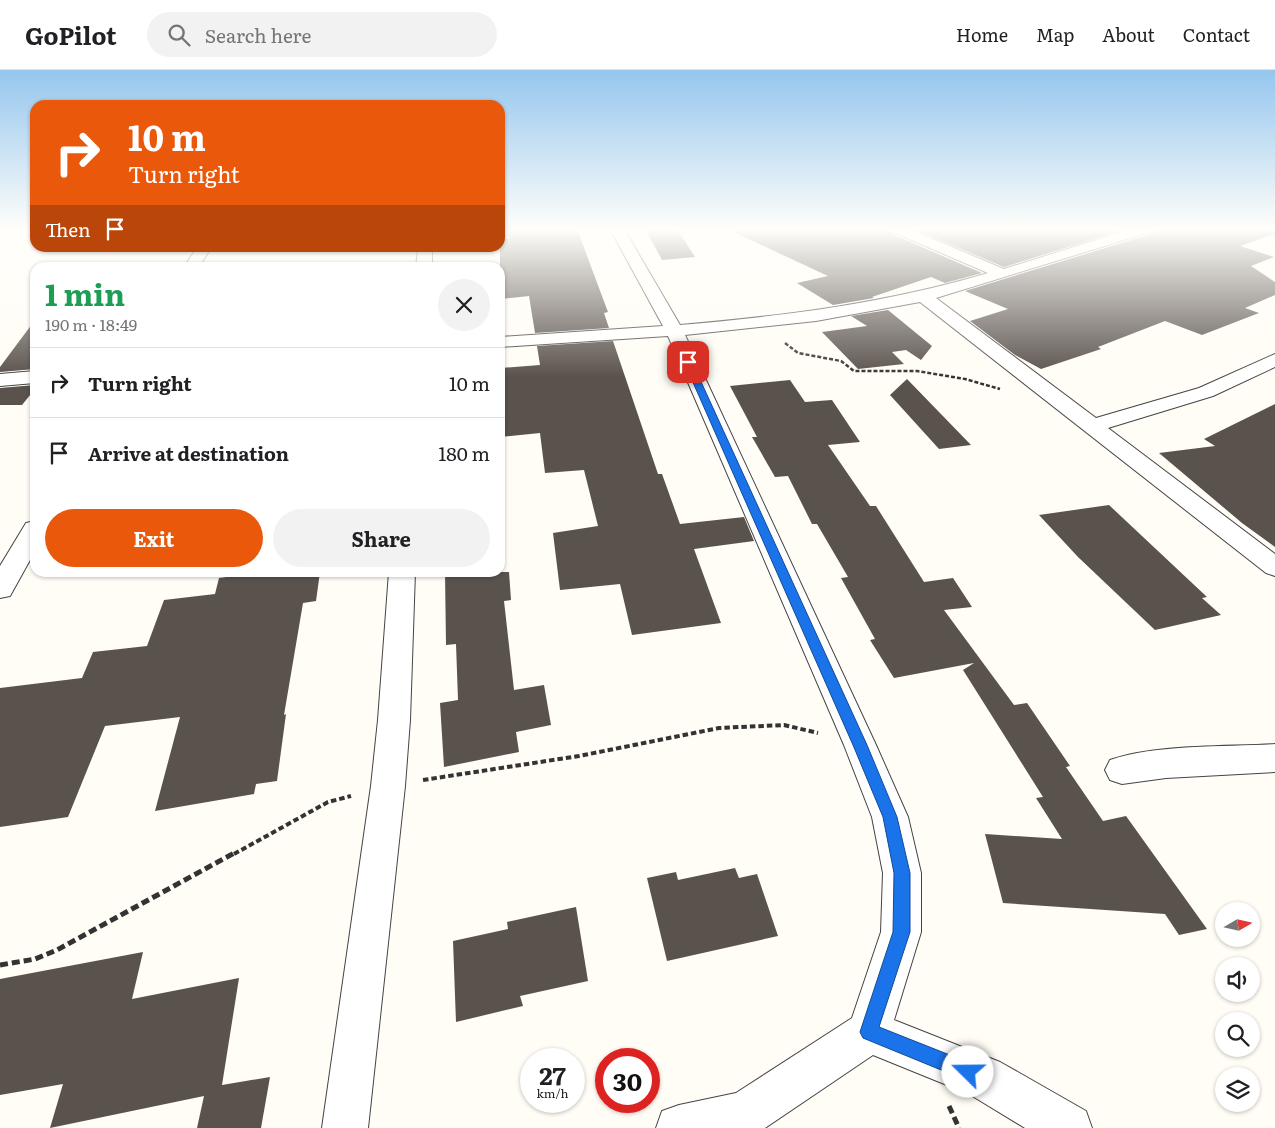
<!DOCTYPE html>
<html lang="en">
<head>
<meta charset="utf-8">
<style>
  :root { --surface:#fff; --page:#f2f2f2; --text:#202124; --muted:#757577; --line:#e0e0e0; --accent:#ea580c }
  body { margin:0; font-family:Literata,serif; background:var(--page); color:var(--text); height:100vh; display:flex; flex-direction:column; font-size:19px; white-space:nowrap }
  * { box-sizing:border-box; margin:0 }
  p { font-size:16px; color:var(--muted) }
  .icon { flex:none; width:28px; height:28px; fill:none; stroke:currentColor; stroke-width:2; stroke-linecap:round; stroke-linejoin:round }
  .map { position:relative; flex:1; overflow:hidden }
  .side { position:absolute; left:30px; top:192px; width:475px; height:315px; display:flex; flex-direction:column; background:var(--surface); border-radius:15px; box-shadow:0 1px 4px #0004 }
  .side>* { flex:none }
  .guide { position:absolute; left:30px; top:30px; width:475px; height:152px; border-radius:15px; box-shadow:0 1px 4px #0004; background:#ea580c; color:#fff; overflow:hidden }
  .needle { width:32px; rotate:81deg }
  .tools { position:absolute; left:1215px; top:832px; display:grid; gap:10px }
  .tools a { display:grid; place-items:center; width:45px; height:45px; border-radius:50%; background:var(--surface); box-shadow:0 1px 4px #0004; font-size:25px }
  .speed { position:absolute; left:520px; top:978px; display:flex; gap:10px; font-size:25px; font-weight:700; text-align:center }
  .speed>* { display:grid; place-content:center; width:65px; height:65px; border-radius:50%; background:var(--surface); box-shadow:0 1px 4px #0004; line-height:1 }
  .speed small { font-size:12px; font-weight:400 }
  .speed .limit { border:8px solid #d22; background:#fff; color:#111 }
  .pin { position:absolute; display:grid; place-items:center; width:42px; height:42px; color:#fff; margin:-21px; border-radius:10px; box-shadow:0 2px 8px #0006 }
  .me { position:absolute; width:55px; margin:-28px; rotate:292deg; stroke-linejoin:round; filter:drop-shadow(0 0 4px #0008) }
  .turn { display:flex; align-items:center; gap:18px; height:105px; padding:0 15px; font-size:22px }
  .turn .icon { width:65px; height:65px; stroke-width:2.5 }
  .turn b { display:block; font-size:35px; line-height:42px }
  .then { display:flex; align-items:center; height:48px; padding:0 15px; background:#0003; gap:10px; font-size:19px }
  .round { display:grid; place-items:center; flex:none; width:52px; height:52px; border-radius:26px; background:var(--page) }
  .head { display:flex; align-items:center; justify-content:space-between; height:85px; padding:0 15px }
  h1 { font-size:30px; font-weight:700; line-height:38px; color:#1e9e55 }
  .button { display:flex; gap:10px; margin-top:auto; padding:10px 15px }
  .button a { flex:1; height:58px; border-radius:30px; background:var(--accent); color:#fff; font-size:20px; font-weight:700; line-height:58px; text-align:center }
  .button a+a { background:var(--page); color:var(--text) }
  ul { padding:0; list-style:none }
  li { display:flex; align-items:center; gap:15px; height:70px; padding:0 15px; border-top:1px solid var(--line) }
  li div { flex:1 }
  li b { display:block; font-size:19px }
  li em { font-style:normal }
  header { display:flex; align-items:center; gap:30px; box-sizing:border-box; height:70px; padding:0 25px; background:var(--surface); border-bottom:1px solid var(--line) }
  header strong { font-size:24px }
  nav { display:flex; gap:28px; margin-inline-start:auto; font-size:18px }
  .search { width:350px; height:45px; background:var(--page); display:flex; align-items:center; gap:12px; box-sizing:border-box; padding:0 18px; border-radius:28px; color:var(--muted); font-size:19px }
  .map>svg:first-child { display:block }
</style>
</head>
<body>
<header>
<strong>GoPilot</strong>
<div class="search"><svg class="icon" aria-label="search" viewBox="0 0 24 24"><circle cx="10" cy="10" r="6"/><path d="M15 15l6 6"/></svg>Search here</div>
<nav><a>Home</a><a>Map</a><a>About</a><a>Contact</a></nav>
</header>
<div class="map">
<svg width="1275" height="1058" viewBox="0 0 1275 1058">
  <rect width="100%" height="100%" fill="#fffdf5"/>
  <!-- building -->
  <path fill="#5a524d" d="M 508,159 L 577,159 L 608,242 L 604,243 L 609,258 L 535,263 L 529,226 L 500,229 L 500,169 L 510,169 Z
    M 645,159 L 677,159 L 695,187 L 662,190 Z
    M 727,159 L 889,159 L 892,164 L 982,203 L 945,213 L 931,207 L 872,227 L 874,228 L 833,235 L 797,213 L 828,206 Z
    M 913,159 L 1126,159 L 1004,197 Z
    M 1154,159 L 1275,159 L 1275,164 L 1240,176 L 1274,187 L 1251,196 L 1275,212 L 1275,225 L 1245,238 L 1259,243 L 1202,265 L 1165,251 L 1098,277 L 1101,279 L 1041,299 L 1015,285 L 970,251 L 1008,239 L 965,221 L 1151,164 Z
    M 888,240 L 932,276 L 921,290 L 906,280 L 892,282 L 904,294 L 858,299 L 822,262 L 867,256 L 851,246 Z
    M 35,250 L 35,299 L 0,302 L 0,297 Z
    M 613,271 L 658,404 L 662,404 L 680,454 L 744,447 L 754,471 L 694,479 L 721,553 L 632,565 L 620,514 L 560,520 L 553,463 L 598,456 L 584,400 L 545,403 L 540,363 L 500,367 L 500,298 L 540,295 L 537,276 Z
    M 907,309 L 971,375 L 939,379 L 890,325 Z
    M 790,310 L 805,332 L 832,330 L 860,372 L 828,375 L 870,436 L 876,436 L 924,512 L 953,508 L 972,537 L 944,540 L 1014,635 L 1027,633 L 1070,696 L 1066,697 L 1103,751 L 1126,746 L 1207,859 L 1179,865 L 1165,844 L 1003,833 L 985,764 L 1062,769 L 1036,728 L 1043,727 L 963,600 L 974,593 L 894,608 L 870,570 L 875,569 L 841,508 L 848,507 L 817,454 L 812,454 L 788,406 L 775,407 L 752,367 L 757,367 L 730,316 Z
    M 35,315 L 35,319 L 22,335 L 0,335 L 0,318 Z
    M 1275,334 L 1275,477 L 1242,453 L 1159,383 L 1215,376 L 1204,369 Z
    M 1109,435 L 1207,527 L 1202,528 L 1221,545 L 1155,560 L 1078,487 L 1039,445 Z
    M 264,502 L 320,502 L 316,531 L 303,533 L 284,645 L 286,644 L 277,711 L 256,714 L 254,724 L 155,741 L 180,647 L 105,656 L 68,747 L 0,757 L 0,618 L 82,608 L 93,582 L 147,576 L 164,530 L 215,524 L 219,508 Z
    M 445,502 L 509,502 L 511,530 L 504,531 L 514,620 L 544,615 L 551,655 L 516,662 L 519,682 L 444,697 L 440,633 L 458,630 L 456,574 L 446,575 Z
    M 735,798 L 739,808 L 757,804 L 778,866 L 667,891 L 647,808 L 676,802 L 678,810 Z
    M 576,837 L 588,911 L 520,926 L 523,936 L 456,952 L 453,871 L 508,859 L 507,852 Z
    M 143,882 L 132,929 L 239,908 L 222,1015 L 270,1007 L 261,1058 L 197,1058 L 204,1026 L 50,1058 L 63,1014 L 0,1025 L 0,909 Z"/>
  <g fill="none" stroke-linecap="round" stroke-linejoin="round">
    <!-- street casing -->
    <g stroke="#444" stroke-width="2">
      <path id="street" d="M 610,159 L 624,159 L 680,255 C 785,246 887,233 988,203 L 893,162 L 891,159 L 909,159 L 1004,199 L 1131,159 L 1152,159 L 1150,162 L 936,228 L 1096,348 L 1199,318 L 1275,284 L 1275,297 L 1213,326 L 1108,358 L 1275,484 L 1275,506 L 1266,503 L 920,232 L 816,251 L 685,265 L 876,675 L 908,747 L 921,803 L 921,862 L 894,950 L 1000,992 L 1086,1041 L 1092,1058 L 1025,1058 L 969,1024 L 873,985 L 765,1058 L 656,1058 L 662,1041 L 679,1035 L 736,1023 L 852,948 L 881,862 L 883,803 L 872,747 L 844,675 L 668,266 L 500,277 L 500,267 L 663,256 Z
        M 197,178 L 211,178 L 198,198 L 183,198 Z
        M 418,178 L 432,178 L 432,198 L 416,198 Z
        M 35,301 L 35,313 L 0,316 L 0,304 Z
        M 35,451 L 35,481 L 10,526 L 0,528 L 0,496 L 26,453 Z
        M 389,502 L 415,502 L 410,650 L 405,716 L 368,1058 L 322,1058 L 371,716 L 378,650 Z
        M 1275,674 L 1275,702 L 1166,708 L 1122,714 L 1110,710 L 1105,700 L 1110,690 C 1155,674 1227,677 1275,674 Z"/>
    </g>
    <!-- path-far3 -->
    <path stroke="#333" stroke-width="2" stroke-dasharray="3 1" stroke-linecap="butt" d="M 1250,159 L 1275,164"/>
    <!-- path-far2 -->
    <path stroke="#333" stroke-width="2.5" stroke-dasharray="4 2" stroke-linecap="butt" d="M 785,273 L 798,283 L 841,291 L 854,301 L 917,301 L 965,309 L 1000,319"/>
    <!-- path-far1 -->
    <path stroke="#333" stroke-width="4" stroke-dasharray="5.5 3" stroke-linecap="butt" d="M 423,710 L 579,686 L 719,658 L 784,655 L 818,663
      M 234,784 L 328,732 L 351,726"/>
    <!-- path -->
    <path stroke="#333" stroke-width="5" stroke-dasharray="8 4" stroke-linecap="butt" d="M 0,895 L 35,889 L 57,880 L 236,782
      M 949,1036 L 959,1058"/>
    <!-- street -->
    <use href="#street" fill="#fff" fill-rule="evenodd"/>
  </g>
  <!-- sky -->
  <linearGradient id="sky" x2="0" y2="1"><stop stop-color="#95c6ee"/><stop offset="0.52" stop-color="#fffefa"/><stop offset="1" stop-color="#fffefa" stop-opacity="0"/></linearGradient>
  <rect width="1275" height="307" fill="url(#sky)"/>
  <!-- route -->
  <path fill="#1a73e8" stroke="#114b97" d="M 688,290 L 692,292 L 867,675 L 897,747 L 910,803 L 910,862 L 879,957 L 975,995 L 977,1002 L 975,1009 L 968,1011 L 863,968 L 860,962 L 893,862 L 894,803 L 883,747 L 853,675 L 684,292 Z"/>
</svg>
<div class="tools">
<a><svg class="needle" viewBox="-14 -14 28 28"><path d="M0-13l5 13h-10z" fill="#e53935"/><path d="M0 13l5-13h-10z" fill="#757577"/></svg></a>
<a><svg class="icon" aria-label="sound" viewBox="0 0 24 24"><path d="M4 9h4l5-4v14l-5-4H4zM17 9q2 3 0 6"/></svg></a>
<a><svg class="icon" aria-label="search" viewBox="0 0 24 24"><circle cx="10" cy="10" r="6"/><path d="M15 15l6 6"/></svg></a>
<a><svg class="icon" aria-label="layers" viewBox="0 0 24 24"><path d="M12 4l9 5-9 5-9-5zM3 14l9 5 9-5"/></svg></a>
</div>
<div class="speed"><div>27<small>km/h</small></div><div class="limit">30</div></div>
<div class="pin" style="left:688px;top:292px;background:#d93025"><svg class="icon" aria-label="arrive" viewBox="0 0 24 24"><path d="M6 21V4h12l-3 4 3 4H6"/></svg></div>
<svg class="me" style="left:968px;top:1002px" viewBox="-20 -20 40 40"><circle r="19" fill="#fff"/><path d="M0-13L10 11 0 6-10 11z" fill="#1a73e8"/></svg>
<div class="guide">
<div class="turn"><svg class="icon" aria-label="right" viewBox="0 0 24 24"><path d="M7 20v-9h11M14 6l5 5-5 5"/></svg><div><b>10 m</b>Turn right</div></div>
<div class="then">Then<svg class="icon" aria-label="arrive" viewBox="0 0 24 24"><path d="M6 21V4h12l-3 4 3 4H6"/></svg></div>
</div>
<section class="side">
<div class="head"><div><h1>1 min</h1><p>190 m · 18:49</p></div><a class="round"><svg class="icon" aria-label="close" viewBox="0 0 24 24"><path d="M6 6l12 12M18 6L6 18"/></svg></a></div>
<ul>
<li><svg class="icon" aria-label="right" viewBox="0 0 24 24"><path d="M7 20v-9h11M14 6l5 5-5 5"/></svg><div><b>Turn right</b></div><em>10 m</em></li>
<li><svg class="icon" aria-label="arrive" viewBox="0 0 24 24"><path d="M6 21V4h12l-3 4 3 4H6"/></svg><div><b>Arrive at destination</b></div><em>180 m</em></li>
</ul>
<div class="button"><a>Exit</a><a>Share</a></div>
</section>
</div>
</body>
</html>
